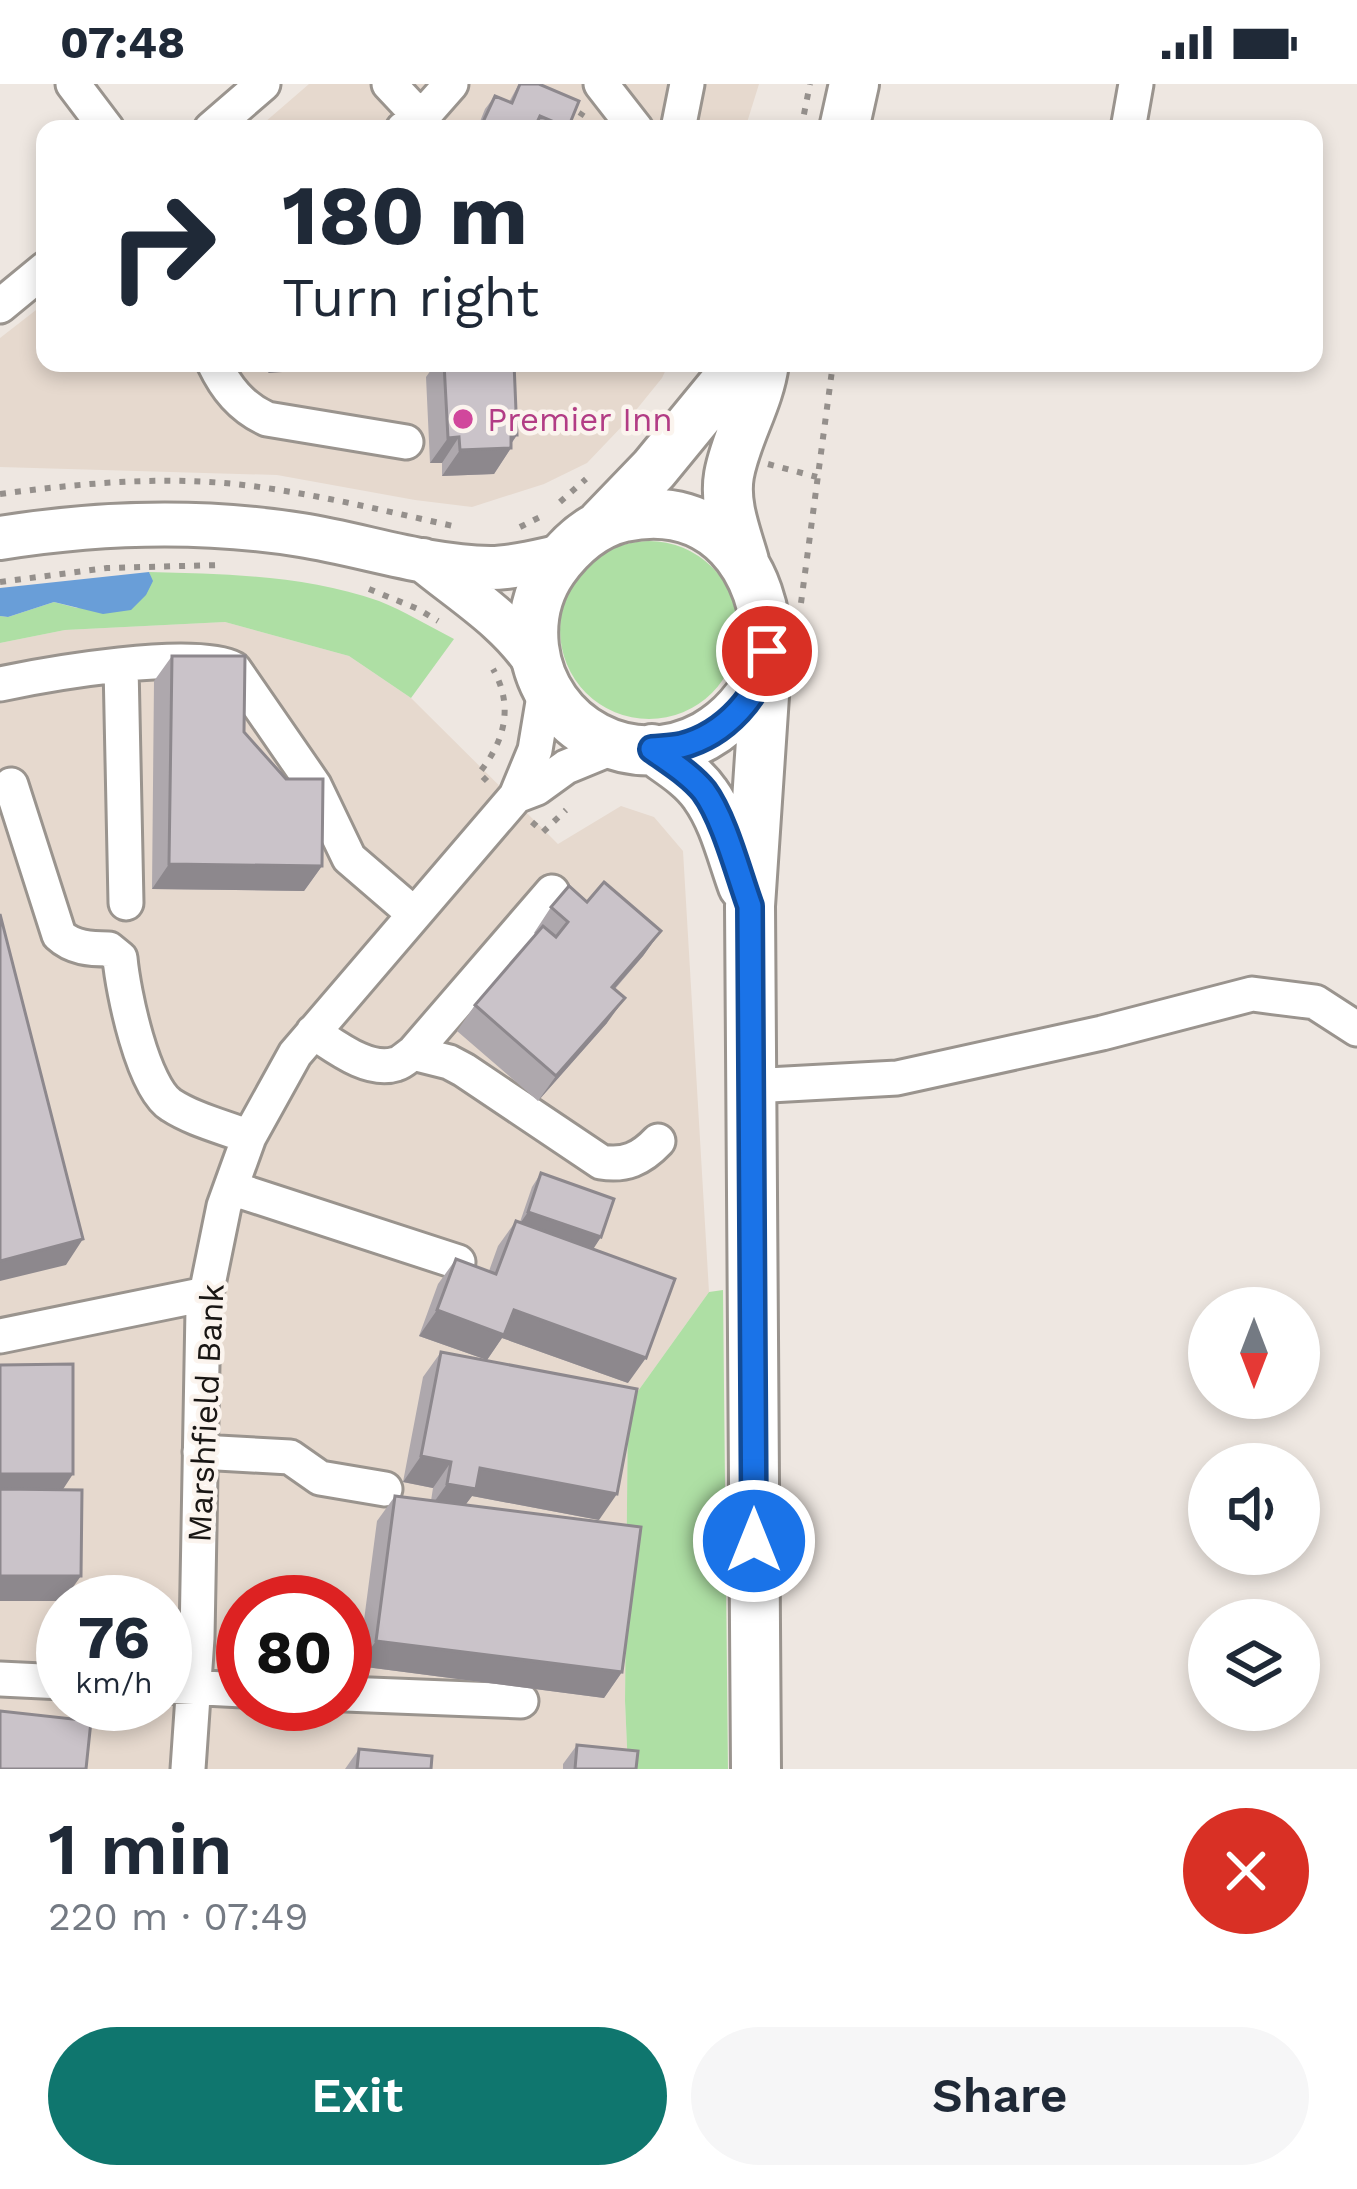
<!DOCTYPE html>
<html lang="en">
<head>
<meta charset="utf-8">
<style>
  :root { --surface:#fff; --page:#f6f6f7; --text:#1f2937; --muted:#747a83; --accent:#0f766e }
  body { margin:0; font-family:"Work Sans",sans-serif; background:var(--page); color:var(--text); height:100vh; display:flex; flex-direction:column; font-size:45px; white-space:nowrap }
  * { box-sizing:border-box; margin:0 }
  p { font-size:39px; color:var(--muted) }
  .icon { flex:none; width:66px; height:66px; fill:none; stroke:currentColor; stroke-width:2; stroke-linecap:round; stroke-linejoin:round }
  .map { position:relative; height:1685px; overflow:hidden }
  .sheet { display:flex; flex-direction:column; background:var(--surface); flex:1 }
  .sheet>* { flex:none }
  .banner { position:absolute; left:36px; top:36px; width:1287px; height:252px; border-radius:24px; box-shadow:0 6px 18px #0003; background:#fff; color:var(--text); overflow:hidden }
  .needle { width:78px; rotate:180deg }
  .buttons { position:absolute; left:1188px; top:1203px; display:grid; gap:24px }
  .buttons a { display:grid; place-items:center; width:132px; height:132px; border-radius:50%; background:var(--surface); box-shadow:0 6px 18px #0003; font-size:60px }
  .speed { position:absolute; left:36px; top:1491px; display:flex; gap:24px; font-size:60px; font-weight:700; text-align:center }
  .speed>* { display:grid; place-content:center; width:156px; height:156px; border-radius:50%; background:var(--surface); box-shadow:0 6px 18px #0003; line-height:1 }
  .speed small { font-size:30px; font-weight:400 }
  .speed .limit { border:18px solid #d22; background:#fff; color:#111 }
  .pin { position:absolute; display:grid; place-items:center; width:102px; height:102px; color:#fff; margin:-51px; border:6px solid #fff; border-radius:50%; box-shadow:0 3px 12px #0007 }
  .me { position:absolute; width:132px; margin:-66px; rotate:0deg; stroke-linejoin:round; filter:drop-shadow(0 0 9px #0008) }
  .turn { display:flex; align-items:center; gap:42px; height:252px; padding:0 48px; font-size:54px }
  .turn .icon { width:156px; height:156px; stroke-width:2.5 }
  .turn b { display:block; font-size:84px; line-height:102px }
  .round { display:grid; place-items:center; flex:none; width:126px; height:126px; border-radius:63px; background:var(--page) }
  .head { display:flex; align-items:center; justify-content:space-between; height:204px; padding:0 48px }
  h1 { font-size:72px; font-weight:600; line-height:90px }
  .primary-button { display:flex; gap:24px; margin-top:auto; padding:24px 48px }
  .primary-button a { flex:1; height:138px; border-radius:72px; background:var(--accent); color:#fff; font-size:48px; font-weight:600; line-height:138px; text-align:center }
  .primary-button a+a { background:var(--page); color:var(--text) }
  .status { display:flex; justify-content:space-between; align-items:center; height:84px; padding:0 60px; background:var(--surface); direction:ltr }
  .status svg { height:33px; fill:currentColor }
  .map>svg:first-child { display:block }
</style>
</head>
<body>
<div class="status"><b>07:48</b><svg viewBox="0 0 49 12"><path d="M0 12V9h3v3zM5 12V6h3v6zM10 12V3h3v9zM15 12V0h3v12zM26 1h20v11H26zM47 4h2v5h-2z"/></svg></div>
<div class="map">
<svg width="1357" height="1685" viewBox="0 0 1357 1685">
  <rect width="100%" height="100%" fill="#eee7e1"/>
  <!-- built -->
  <path fill="#e6d9ce" fill-rule="evenodd" d="M 309,0 L 759,0 L 745,45 L 257,45 Z
    M 45,219 L 45,279 L 669,279 L 662,294 L 628,336 L 587,379 L 544,400 L 472,423 L 415,416 L 277,391 L 0,383 L 0,254 Z
    M 225,538 L 349,572 L 411,614 L 558,760 L 621,722 L 654,733 L 683,767 L 709,1208 L 628,1321 L 625,1617 L 628,1685 L 0,1685 L 0,559 L 65,546 ZM 63,1518 L 165,1518 L 165,1620 L 63,1620 ZM 243,1518 L 345,1518 L 345,1620 L 243,1620 Z"/>
  <!-- green -->
  <path fill="#aedfa4" d="M560 546a89 89 0 1 1 178 0a89 89 0 1 1-178 0Z
    M 149,488 C 226,490 305,491 379,517 C 404,527 429,542 454,555 L 411,614 L 349,572 L 225,538 L 65,546 L 0,559 L 0,532 L 8,533 L 54,518 L 77,524 L 152,497 Z
    M 723,1206 L 728,1685 L 628,1685 L 625,1617 L 628,1321 L 709,1208 Z"/>
  <!-- water -->
  <path fill="#699ed8" d="M 149,488 L 153,497 L 146,511 L 131,526 L 103,530 L 54,518 L 8,533 L 0,532 L 0,504 Z"/>
  <g fill="none" stroke-linecap="round" stroke-linejoin="round">
    <!-- minor casing -->
    <g stroke="#9a948e" stroke-width="39">
      <path id="minor" d="M 73,0 L 107,45
        M 389,0 L 420,33
        M 601,0 L 636,45
        M 211,45 L 263,0
        M 403,45 L 429,25 L 451,0
        M 678,45 L 687,0
        M 1128,45 L 1136,0
        M 0,222 L 45,185
        M 214,279 C 226,304 241,323 267,335 L 406,358
        M 121,581 L 126,819
        M 0,600 C 47,590 195,564 234,585 L 314,701 L 349,774 L 414,830
        M 11,701 L 59,851 C 73,864 90,865 109,865 L 120,874 C 123,908 143,1004 171,1021 C 194,1036 224,1043 249,1053
        M 516,712 L 537,704 L 566,683 L 617,662
        M 313,948 C 335,962 368,989 396,980 C 403,978 408,972 413,969 L 552,808
        M 413,969 L 449,978 L 464,986 L 601,1078 C 625,1082 641,1075 658,1057
        M 751,1002 L 897,994 L 1102,949 L 1252,910 L 1315,918 L 1357,945
        M 231,1104 L 458,1178
        M 0,1252 L 206,1210
        M 200,1368 L 290,1373 L 320,1394 L 385,1405
        M 0,1595 L 63,1598
        M 165,1602 L 243,1606
        M 345,1610 L 521,1617
        M 188,1685 L 197,1554 L 203,1225 L 224,1122 L 249,1053 L 295,970 L 516,712 L 535,666 L 545,606"/>
    </g>
    <!-- major casing -->
    <g stroke="#9a948e" stroke-width="48">
      <path id="major" d="M 0,454 C 101,438 200,435 301,451 C 364,461 425,483 490,484 C 514,484 539,477 562,472
        M 423,476 C 463,509 508,536 536,579"/>
    </g>
    <!-- highway casing -->
    <g stroke="#9a948e" stroke-width="54">
      <path id="highway" d="M 844,45 L 854,0
        M 602,439 L 654,385 L 741,279
        M 744,477 C 736,449 724,420 729,391 C 736,352 759,318 764,279
        M 652,665 C 671,679 692,691 705,710 C 724,736 732,772 743,802
        M 756,1685 L 750,822 L 767,567 C 767,484 715,414 624,433 C 594,440 571,460 553,485 C 537,508 531,536 534,563 C 544,645 632,692 705,652 C 733,636 751,614 765,585"/>
    </g>
    <!-- path -->
    <path stroke="#95908c" stroke-width="6" stroke-dasharray="6 9" stroke-linecap="butt" d="M 572,45 L 583,28
      M 801,45 L 810,0
      M 768,380 L 817,393
      M 0,410 C 84,399 167,391 252,402 C 320,411 386,427 453,442
      M 560,418 L 586,395
      M 520,443 L 546,430
      M 0,498 L 107,484 L 220,481
      M 369,505 L 418,525 L 438,537
      M 801,519 L 833,279
      M 487,697 L 479,689 C 505,657 514,622 493,585
      M 532,738 L 543,748 L 566,726"/>
    <!-- minor -->
    <use href="#minor" stroke="#fff" stroke-width="33"/>
    <!-- major -->
    <use href="#major" stroke="#fff" stroke-width="42"/>
    <!-- highway -->
    <use href="#highway" stroke="#fff" stroke-width="48"/>
  </g>
  <!-- wall -->
  <path fill="#aea8ad" d="M 519,0 L 539,0 L 567,45 L 477,45 L 485,25 L 495,12 L 509,18 Z
    M 436,279 L 514,279 L 517,351 L 511,360 L 511,364 L 494,390 L 442,392 L 442,379 L 430,379 L 426,293 Z
    M 172,572 L 244,648 L 322,782 L 304,807 L 152,805 L 154,597 Z
    M 587,818 L 661,847 L 643,872 L 615,905 L 607,939 L 538,1017 L 457,947 L 475,921 L 536,851 L 534,849 L 551,823 Z
    M 541,1089 L 601,1153 L 592,1165 L 628,1299 L 502,1254 L 487,1276 L 419,1252 L 438,1200 L 456,1175 L 489,1187 L 498,1162 L 516,1137 L 520,1138 L 532,1103 Z
    M 441,1268 L 599,1436 L 472,1412 L 465,1421 L 622,1588 L 604,1614 L 358,1582 L 377,1437 L 395,1412 L 431,1417 L 433,1404 L 403,1398 L 423,1293 Z
    M 577,1661 L 636,1685 L 563,1685 L 563,1680 Z
    M 359,1665 L 431,1685 L 345,1685 Z"/>
  <!-- shaded-wall -->
  <path fill="#8d888d" d="M 257,279 L 272,279 L 268,284 L 253,285 Z
    M 275,279 L 374,279 L 314,282 L 311,286 L 268,289 Z
    M 511,351 L 517,351 L 508,364 L 511,364 L 494,390 L 442,392 L 460,366 Z
    M 459,353 L 442,379 L 430,379 L 448,354 Z
    M 169,780 L 322,782 L 304,807 L 152,805 Z
    M 661,847 L 643,872 L 594,928 L 612,903 Z
    M 625,914 L 607,939 L 538,1017 L 556,992 Z
    M 528,1128 L 601,1153 L 592,1167 L 519,1141 Z
    M 83,1155 L 66,1181 L 0,1197 L 0,1177 Z
    M 437,1226 L 514,1226 L 646,1274 L 628,1299 L 502,1254 L 487,1276 L 419,1252 Z
    M 421,1372 L 451,1378 L 433,1404 L 403,1398 Z
    M 480,1384 L 617,1410 L 599,1436 L 472,1412 L 458,1431 L 429,1425 L 447,1400 Z
    M 0,1390 L 73,1390 L 56,1416 L 0,1416 Z
    M 0,1492 L 81,1492 L 63,1517 L 0,1517 Z
    M 376,1557 L 622,1588 L 604,1614 L 358,1582 Z"/>
  <!-- building -->
  <path fill="#cac3c9" stroke="#8d888d" stroke-width="3" d="M 520,0 L 539,0 L 579,17 L 568,44 L 540,32 L 534,45 L 495,45 L 482,40 L 495,12 L 512,19 Z
    M 444,279 L 514,279 L 517,351 L 511,351 L 511,364 L 460,366 L 459,353 L 448,354 Z
    M 172,572 L 245,572 L 244,648 L 286,695 L 323,695 L 322,782 L 169,780 Z
    M 604,798 L 661,847 L 612,903 L 625,914 L 556,992 L 475,921 L 543,842 L 556,853 L 568,838 L 551,823 L 569,802 L 587,818 Z
    M 0,830 L 83,1155 L 0,1177 Z
    M 541,1089 L 614,1115 L 601,1153 L 528,1128 Z
    M 516,1137 L 675,1195 L 646,1274 L 514,1226 L 504,1251 L 437,1226 L 456,1175 L 496,1190 Z
    M 441,1268 L 637,1305 L 617,1410 L 480,1384 L 476,1405 L 447,1400 L 451,1378 L 421,1372 Z
    M 73,1280 L 73,1390 L 0,1390 L 0,1281 Z
    M 0,1405 L 82,1406 L 81,1492 L 0,1492 Z
    M 395,1412 L 641,1443 L 622,1588 L 376,1557 Z
    M 0,1627 L 91,1637 L 86,1685 L 0,1685 Z
    M 577,1661 L 638,1667 L 636,1685 L 575,1685 Z
    M 359,1665 L 432,1672 L 431,1685 L 357,1685 Z"/>
  <g fill="none" stroke-linecap="round" stroke-linejoin="round">
    <!-- route casing -->
    <g stroke="#114b97" stroke-width="30">
      <path id="route" d="M 754,1457 L 750,822 C 738,789 724,734 704,707 C 690,690 670,678 652,665 C 662,664 672,664 681,662 C 724,651 763,611 767,567"/>
    </g>
    <!-- route -->
    <use href="#route" stroke="#1a73e8" stroke-width="21"/>
  </g>
  <!-- markers -->
  <circle fill="#d1479c" stroke="#fbf4ee" stroke-width="4.5" cx="463" cy="335" r="12"/>
  <g text-anchor="middle" stroke-width="9" stroke-linejoin="round" paint-order="stroke">
    <!-- hotel labels -->
    <g font-size="33" fill="#b23c85" stroke="#fbf4ee" text-anchor="start">
      <text x="487" y="347">Premier Inn</text>
    </g>
    <!-- street labels -->
    <g font-size="33" fill="#191614" stroke="#fbf4ee">
      <text transform="translate(205 1329) rotate(-87)" y="12">Marshfield Bank</text>
    </g>
  </g>
</svg>
<div class="buttons">
<a><svg class="needle" viewBox="-14 -14 28 28"><path d="M0-13l5 13h-10z" fill="#e53935"/><path d="M0 13l5-13h-10z" fill="#747a83"/></svg></a>
<a><svg class="icon" aria-label="sound" viewBox="0 0 24 24"><path d="M4 9h4l5-4v14l-5-4H4zM17 9q2 3 0 6"/></svg></a>
<a><svg class="icon" aria-label="layers" viewBox="0 0 24 24"><path d="M12 4l9 5-9 5-9-5zM3 14l9 5 9-5"/></svg></a>
</div>
<div class="speed"><div>76<small>km/h</small></div><div class="limit">80</div></div>
<div class="pin" style="left:767px;top:567px;background:#d93025"><svg class="icon" aria-label="arrive" viewBox="0 0 24 24"><path d="M6 21V4h12l-3 4 3 4H6"/></svg></div>
<svg class="me" style="left:754px;top:1457px" viewBox="-20 -20 40 40"><circle r="17" fill="#1a73e8" stroke="#fff" stroke-width="3"/><path d="M0-11L8 9 0 5-8 9z" fill="#fff"/></svg>
<div class="banner">
<div class="turn"><svg class="icon" aria-label="right" viewBox="0 0 24 24"><path d="M7 20v-9h11M14 6l5 5-5 5"/></svg><div><b>180 m</b>Turn right</div></div>
</div>
</div>
<section class="sheet">
<div class="head"><div><h1>1 min</h1><p>220 m · 07:49</p></div><a class="round" style="background:#d93025;color:#fff"><svg class="icon" aria-label="close" viewBox="0 0 24 24"><path d="M6 6l12 12M18 6L6 18"/></svg></a></div>
<div class="primary-button"><a>Exit</a><a>Share</a></div>
</section>
</body>
</html>
